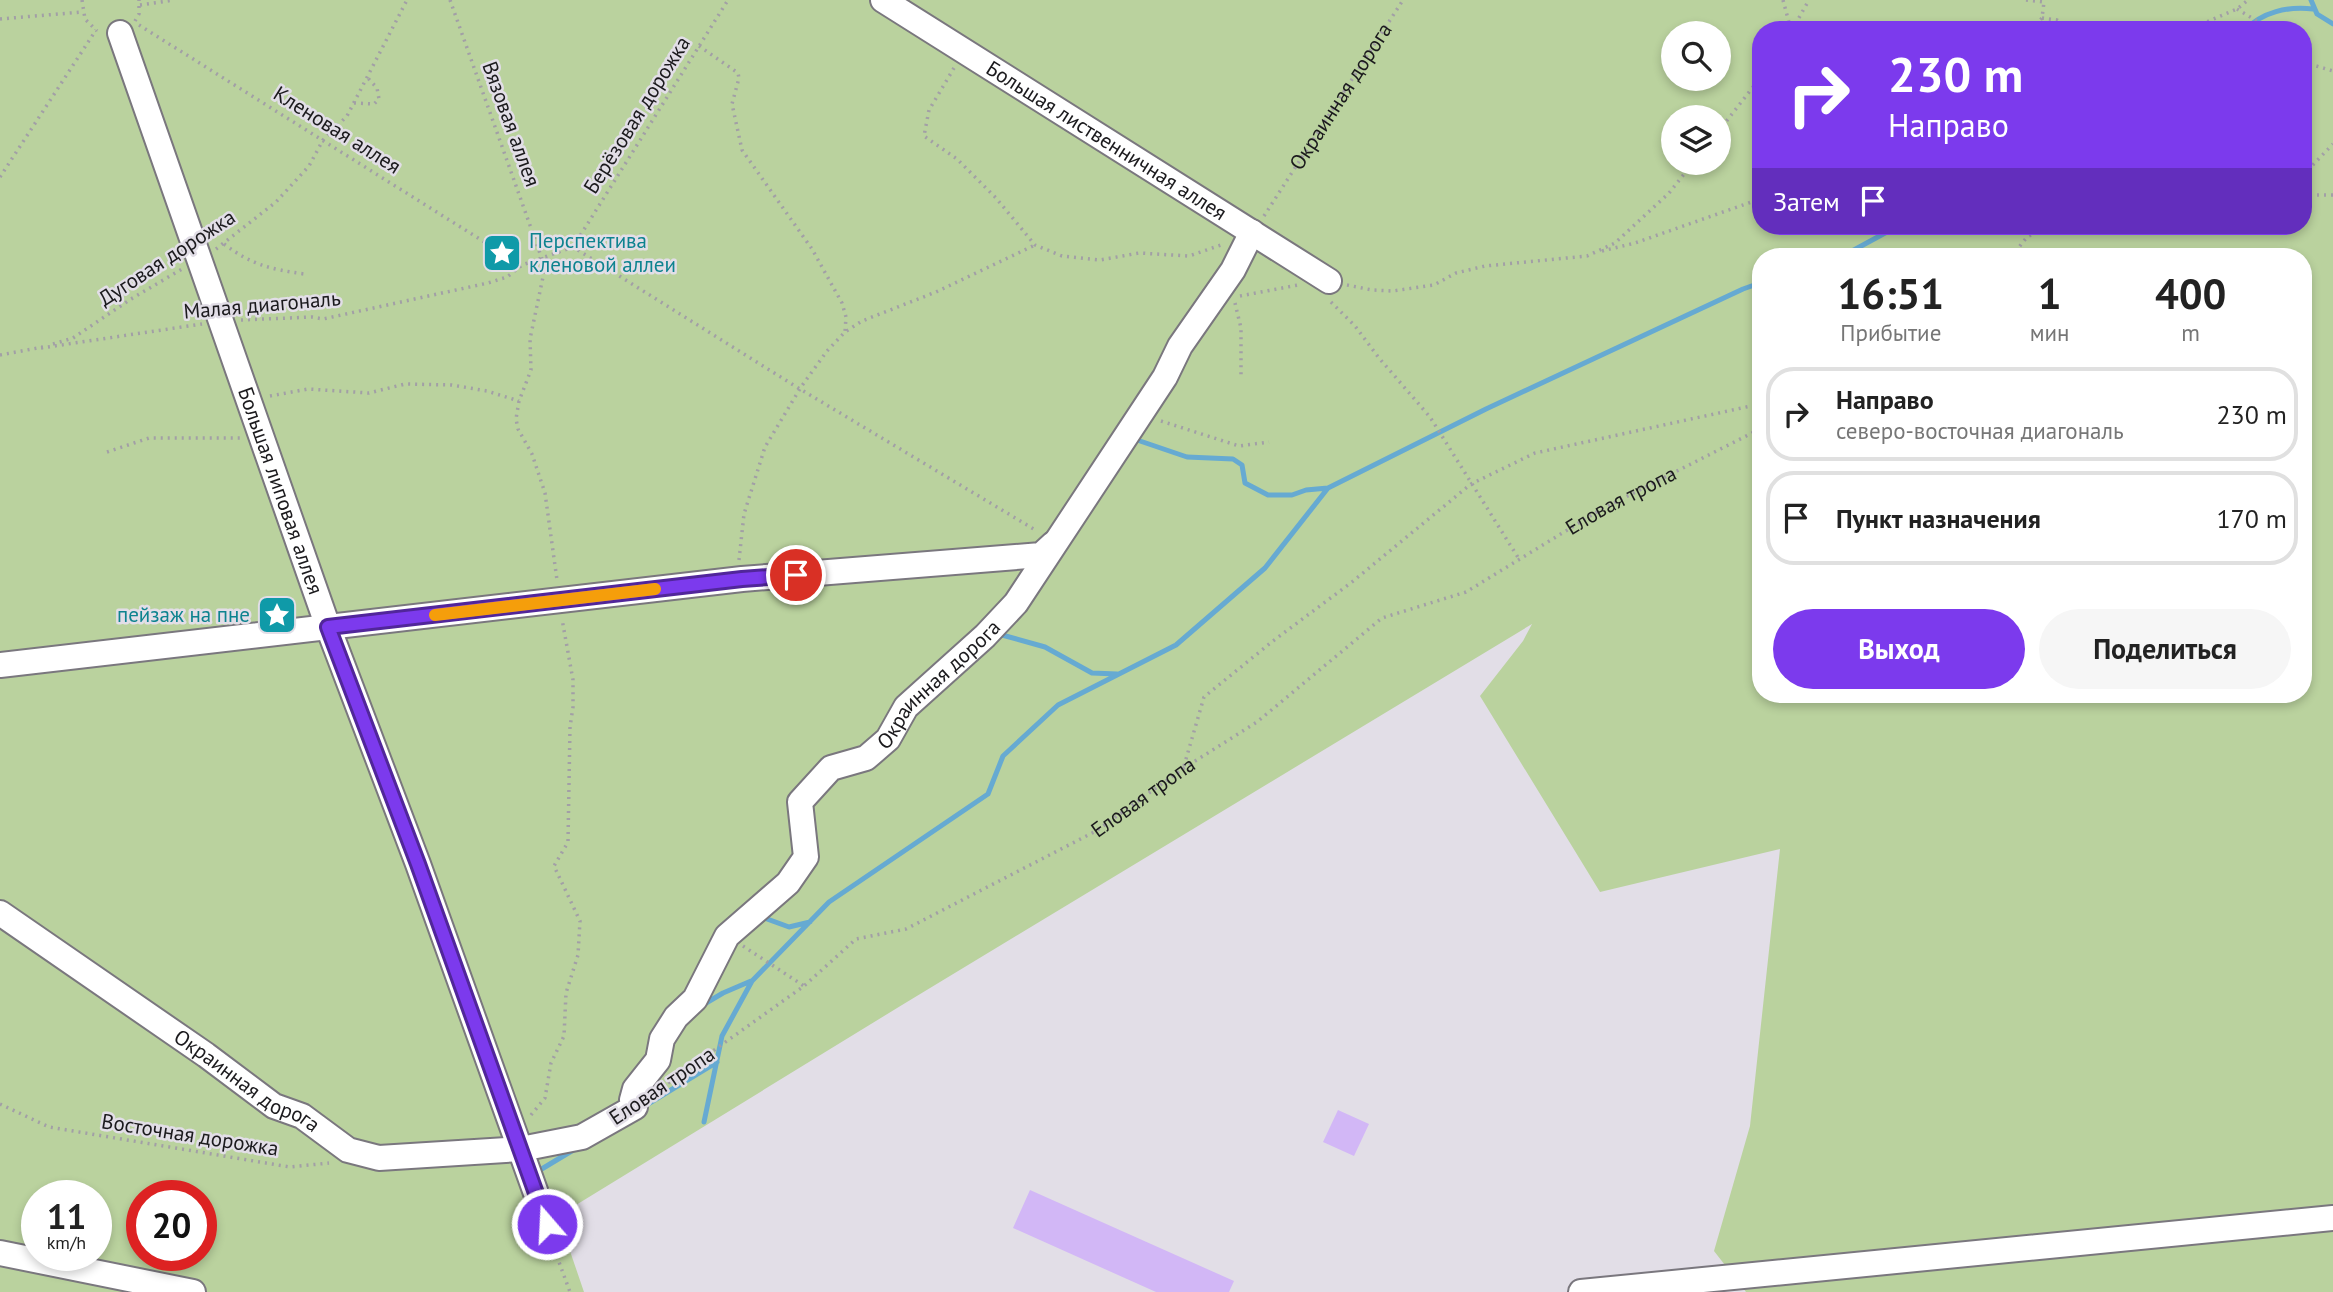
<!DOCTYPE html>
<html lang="ru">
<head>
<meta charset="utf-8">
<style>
  :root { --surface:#fff; --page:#f6f6f6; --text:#222; --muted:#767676; --line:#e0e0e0; --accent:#7c3aed }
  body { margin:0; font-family:"PT Sans",sans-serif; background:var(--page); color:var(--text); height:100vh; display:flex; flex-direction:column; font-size:26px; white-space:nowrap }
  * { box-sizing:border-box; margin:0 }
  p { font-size:23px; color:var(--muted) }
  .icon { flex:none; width:38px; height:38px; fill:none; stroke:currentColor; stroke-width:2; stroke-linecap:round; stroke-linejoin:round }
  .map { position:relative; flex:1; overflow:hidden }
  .side { position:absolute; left:1752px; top:248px; width:560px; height:455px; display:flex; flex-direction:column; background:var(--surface); border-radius:28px; box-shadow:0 4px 10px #0003 }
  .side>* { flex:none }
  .hud { position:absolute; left:1752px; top:21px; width:560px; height:214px; border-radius:28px; box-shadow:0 4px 10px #0003; background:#7c3aed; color:#fff; overflow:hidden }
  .buttons { position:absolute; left:1661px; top:21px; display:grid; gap:14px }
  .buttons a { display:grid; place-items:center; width:70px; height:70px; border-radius:50%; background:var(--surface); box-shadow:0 4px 10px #0003; font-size:35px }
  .speed { position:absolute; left:21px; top:1180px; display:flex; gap:14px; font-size:35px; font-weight:700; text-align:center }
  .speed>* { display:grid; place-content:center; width:91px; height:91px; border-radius:50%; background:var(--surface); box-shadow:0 4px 10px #0003; line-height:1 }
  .speed small { font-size:18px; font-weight:400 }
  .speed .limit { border:10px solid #d22; background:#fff; color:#111 }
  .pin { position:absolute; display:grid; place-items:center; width:60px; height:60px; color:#fff; margin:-30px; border:4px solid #fff; border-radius:50%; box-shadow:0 2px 7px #0007 }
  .me { position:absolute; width:77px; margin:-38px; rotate:341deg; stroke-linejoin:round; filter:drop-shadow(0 0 5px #0008) }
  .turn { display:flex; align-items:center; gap:24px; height:147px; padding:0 21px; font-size:32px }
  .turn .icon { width:91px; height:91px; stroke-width:2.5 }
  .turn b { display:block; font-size:49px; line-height:60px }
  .then { display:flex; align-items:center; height:66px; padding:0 21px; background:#0003; gap:14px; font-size:26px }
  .eta { display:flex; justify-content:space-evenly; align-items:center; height:119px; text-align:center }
  .eta b { font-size:42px; font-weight:800; line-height:49px }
  .cta { display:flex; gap:14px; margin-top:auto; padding:14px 21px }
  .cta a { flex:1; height:80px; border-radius:42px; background:var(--accent); color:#fff; font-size:28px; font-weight:800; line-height:80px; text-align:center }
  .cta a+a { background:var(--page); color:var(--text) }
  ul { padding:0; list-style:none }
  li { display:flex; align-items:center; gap:21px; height:94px; margin:0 14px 10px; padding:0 7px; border:4px solid var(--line); border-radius:28px }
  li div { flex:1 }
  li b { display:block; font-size:26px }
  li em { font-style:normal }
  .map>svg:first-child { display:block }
</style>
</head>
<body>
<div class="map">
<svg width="2333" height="1292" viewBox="0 0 2333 1292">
  <rect width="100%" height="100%" fill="#e2dee7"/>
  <!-- green -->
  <path fill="#bad29e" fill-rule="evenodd" d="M 0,0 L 2333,0 L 2333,1292 L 1746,1292 L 1714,1251 L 1750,1126 L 1780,849 L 1600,892 L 1480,696 L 1523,641 L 1532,624 L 902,1005 L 558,1216 L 584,1292 L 0,1292 ZM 1760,30 L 2303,30 L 2303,226 L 1760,226 ZM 1673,33 L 1718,33 L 1718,79 L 1673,79 ZM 1673,117 L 1718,117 L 1718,163 L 1673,163 ZM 1760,257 L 2303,257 L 2303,695 L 1760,695 ZM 37,1195 L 96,1195 L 96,1255 L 37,1255 ZM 142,1195 L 201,1195 L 201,1255 L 142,1255 Z"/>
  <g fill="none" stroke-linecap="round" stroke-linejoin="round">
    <!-- stream -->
    <path stroke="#66aad2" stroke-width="5" d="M 2311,0 L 2317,14 L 2333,24
      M 2245,30 C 2262,12 2288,6 2313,9
      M 1835,257 L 1852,251 L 1898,226
      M 1140,441 L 1187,457 L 1233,459 L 1242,465 L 1245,483 L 1268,495 L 1292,495 L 1306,490 L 1328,488
      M 1002,635 L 1045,647 L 1092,673 L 1117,674
      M 762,917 L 789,927 L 810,922
      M 701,1006 L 723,993 L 751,981
      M 643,1107 L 717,1062
      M 704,1122 L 722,1036 L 752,981 L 829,902 L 988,794 L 1003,756 L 1058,705 L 1176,645 L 1265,568 L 1328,488 L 1486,409 L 1743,289 L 1760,283
      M 535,1173 L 575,1149"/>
  </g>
  <!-- building -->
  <path fill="#d2b7f6" d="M 1338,1110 L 1369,1124 L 1354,1156 L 1323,1142 Z
    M 1030,1190 L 1234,1281 L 1229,1292 L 1156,1292 L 1013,1228 Z"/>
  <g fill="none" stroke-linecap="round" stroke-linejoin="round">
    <!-- minor casing -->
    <g stroke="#7a777e" stroke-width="28">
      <g id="minor">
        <path id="s3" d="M 883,0 L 1329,281"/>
        <path id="s4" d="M 120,33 L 328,627 L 418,864 L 547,1224"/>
        <path d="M 0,665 L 742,579 L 1041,555 L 1053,544"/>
        <path id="s5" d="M 0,913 L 206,1055 L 274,1106 L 302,1116 L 348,1150 L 379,1158 L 521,1149 L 582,1137 L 635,1107 L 632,1100 L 635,1089 L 658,1060 L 662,1039 L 676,1017 L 695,999 L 727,936 L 788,883 L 806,857 L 800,802 L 831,768 L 866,758 L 888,739 L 906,707 L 985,636 L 1016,603 L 1165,377 L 1180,346 L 1233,270 L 1252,232"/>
        <path d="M 0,1253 L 193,1292"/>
        <path d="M 1581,1292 L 2333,1218"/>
      </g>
    </g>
    <!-- path -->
    <g stroke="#a29fa6" stroke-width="3.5" stroke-dasharray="2 5" stroke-linecap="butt">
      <path d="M 82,0 L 85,19 L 97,31"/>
      <path d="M 450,0 L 542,259"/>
      <path d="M 1783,0 L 1791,30"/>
      <path d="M 2026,0 L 2044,2 L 2042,18"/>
      <path d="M 140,5 L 174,0"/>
      <path d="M 2237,9 L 2272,30"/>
      <path d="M 2042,18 L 2057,20 L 2072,30"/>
      <path d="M 0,19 L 82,12"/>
      <path d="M 135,21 L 139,14 L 139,0"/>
      <path d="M 139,25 L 521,265"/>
      <path d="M 1792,30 L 1809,0"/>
      <path d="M 2031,30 L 2042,18"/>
      <path d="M 2188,30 L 2237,9 L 2248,0"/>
      <path d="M 699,46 L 738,73 L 739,78 L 732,104 L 742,150 L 812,249 L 842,303 L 846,317 L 845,332"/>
      <path d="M 2303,62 L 2333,71"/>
      <path d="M 954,68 L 929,110 L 924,136 L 957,159 L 996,198 L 1035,245 L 1062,256 L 1100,260 L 1139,253 L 1189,256 L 1224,244"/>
      <path d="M 354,103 L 374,104 L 379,99 L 377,88 L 366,76"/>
      <path d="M 1718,132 L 1760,78"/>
      <path d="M 2303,175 L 2333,144"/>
      <path d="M 0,177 L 96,30"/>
      <path d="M 2303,195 L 2333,195"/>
      <path id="s1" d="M 1264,216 L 1403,0"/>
      <path d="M 224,244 C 252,265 270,269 304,274"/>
      <path d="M 573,247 L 728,0"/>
      <path d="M 216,249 L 276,202 L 309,166 L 323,140 L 347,116 L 407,0"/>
      <path d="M 1602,251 L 1635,243 L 1760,199"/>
      <path d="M 2011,257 L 2027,237 L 2049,226"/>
      <path d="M 547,258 L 530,339 L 531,370 L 519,401 L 516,419 L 518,429 L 532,454 L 545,493 L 557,580"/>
      <path d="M 1347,285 L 1372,290 L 1393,291 L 1434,285 L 1456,273 L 1485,266 L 1587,256 L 1615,243 L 1669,193 L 1693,163"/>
      <path d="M 1240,296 L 1298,285"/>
      <path d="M 1331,302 L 1355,326 L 1379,358 L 1430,417 L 1519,559"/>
      <path d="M 1235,303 L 1241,328 L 1241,375"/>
      <path d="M 241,320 L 312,317 L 323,319 L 488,283 L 507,277 L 522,265 L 573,247 L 795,386 L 1037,531"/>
      <path d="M 53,344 L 73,338 L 131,299 L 182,269"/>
      <path d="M 41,348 L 202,324"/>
      <path d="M 0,355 L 43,347"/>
      <path d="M 270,396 L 308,389 L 369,393 L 405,384 L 452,385 L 487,391 L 519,401"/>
      <path d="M 1161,421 L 1239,446 L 1269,442"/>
      <path d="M 107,452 L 149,438 L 242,438"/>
      <path d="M 739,560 L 744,514 L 765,447 L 801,387 L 827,351 L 845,332 L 862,321 L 936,292 L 1035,245"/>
      <path d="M 1184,766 L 1204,697 L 1273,641 L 1352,582 L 1471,484 L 1535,453 L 1760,404"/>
      <path d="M 743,946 L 804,986"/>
      <path id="s2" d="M 668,1083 L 804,986 L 856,939 L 906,929 L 1096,831 L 1184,768 L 1257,722 L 1382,618 L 1466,592 L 1600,510 L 1760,429"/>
      <path d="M 0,1104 L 49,1127 L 290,1167 L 329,1163"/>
      <path d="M 531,1115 L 545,1098 L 551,1063 L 564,1036 L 566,993 L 578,955 L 580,921 L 554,866 L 568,842 L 570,727 L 573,707 L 573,680 L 562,619"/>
      <path d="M 552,1243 L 570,1292"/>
    </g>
    <!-- minor -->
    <use href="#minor" stroke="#fff" stroke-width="24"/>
  </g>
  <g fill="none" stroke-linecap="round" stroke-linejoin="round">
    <!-- route casing -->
    <g stroke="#51269a" stroke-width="18">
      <path id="route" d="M 547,1224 L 418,864 L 328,627 L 742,579 L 796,575"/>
    </g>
    <!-- route -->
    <use href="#route" stroke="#7c3aed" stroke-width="12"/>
    <!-- slow -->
    <path stroke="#f59e0b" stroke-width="12" d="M 435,615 L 655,589"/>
  </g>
  <!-- icons -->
  <defs>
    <g id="sight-square" transform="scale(2.0125)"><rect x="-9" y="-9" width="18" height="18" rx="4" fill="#0f9aa8" stroke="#e2dee7"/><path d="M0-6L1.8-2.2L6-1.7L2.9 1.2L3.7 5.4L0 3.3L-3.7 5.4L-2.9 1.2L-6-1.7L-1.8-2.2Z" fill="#fff"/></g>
  </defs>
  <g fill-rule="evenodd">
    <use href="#sight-square" x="502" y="253"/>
    <use href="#sight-square" x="277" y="615"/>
  </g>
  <g text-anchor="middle" stroke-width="5" stroke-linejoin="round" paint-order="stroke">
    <!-- street labels -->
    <g font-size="21" fill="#1b1a1d" stroke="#e2dee7">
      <text dy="7" stroke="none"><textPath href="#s1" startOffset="142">Окраинная дорога</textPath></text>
      <text transform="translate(637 115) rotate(-58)" y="7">Берёзовая дорожка</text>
      <text transform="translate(511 124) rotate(70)" y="7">Вязовая аллея</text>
      <text transform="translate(337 130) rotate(32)" y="7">Кленовая аллея</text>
      <text dy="7" stroke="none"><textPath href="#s3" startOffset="264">Большая лиственничная аллея</textPath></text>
      <text transform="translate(167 258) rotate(-33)" y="7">Дуговая дорожка</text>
      <text transform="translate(262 305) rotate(-5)" y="7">Малая диагональ</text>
      <text dy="7" stroke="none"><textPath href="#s4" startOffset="485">Большая липовая аллея</textPath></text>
      <text dy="7" stroke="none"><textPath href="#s2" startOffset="1127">Еловая тропа</textPath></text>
      <text dy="7" stroke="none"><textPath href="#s5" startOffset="1274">Окраинная дорога</textPath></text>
      <text dy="7" stroke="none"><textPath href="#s2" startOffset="560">Еловая тропа</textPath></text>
      <text dy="7" stroke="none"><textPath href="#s5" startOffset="299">Окраинная дорога</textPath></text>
      <text transform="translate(662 1086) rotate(-34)" y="7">Еловая тропа</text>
      <text transform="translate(190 1135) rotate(9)" y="7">Восточная дорожка</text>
    </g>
    <!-- culture labels -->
    <g font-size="21" fill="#0d838f" stroke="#e2dee7" text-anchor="start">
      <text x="529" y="248">Перспектива<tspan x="529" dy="24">кленовой аллеи</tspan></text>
      <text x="250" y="622" text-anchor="end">пейзаж на пне</text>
    </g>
  </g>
</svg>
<div class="buttons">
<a><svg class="icon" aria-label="search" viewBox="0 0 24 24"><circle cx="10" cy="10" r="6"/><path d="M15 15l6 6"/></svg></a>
<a><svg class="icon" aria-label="layers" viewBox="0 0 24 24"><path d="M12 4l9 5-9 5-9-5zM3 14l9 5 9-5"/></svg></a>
</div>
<div class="speed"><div>11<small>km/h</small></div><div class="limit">20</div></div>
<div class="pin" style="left:796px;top:575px;background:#d93025"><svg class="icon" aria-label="arrive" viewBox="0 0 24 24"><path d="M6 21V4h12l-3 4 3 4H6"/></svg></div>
<svg class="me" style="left:547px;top:1224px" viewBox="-20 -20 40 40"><circle r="17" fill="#7c3aed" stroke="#fff" stroke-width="3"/><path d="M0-11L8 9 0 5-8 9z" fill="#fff"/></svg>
<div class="hud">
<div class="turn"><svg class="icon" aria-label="right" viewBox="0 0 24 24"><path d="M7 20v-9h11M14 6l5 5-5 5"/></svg><div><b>230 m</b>Направо</div></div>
<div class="then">Затем<svg class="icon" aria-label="arrive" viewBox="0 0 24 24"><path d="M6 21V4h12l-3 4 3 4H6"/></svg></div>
</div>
<section class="side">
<div class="eta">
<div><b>16:51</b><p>Прибытие</p></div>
<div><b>1</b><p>мин</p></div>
<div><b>400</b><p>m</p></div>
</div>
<ul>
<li><svg class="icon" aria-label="right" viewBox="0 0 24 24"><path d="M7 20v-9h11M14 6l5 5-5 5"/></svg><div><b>Направо</b><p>северо-восточная диагональ</p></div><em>230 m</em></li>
<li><svg class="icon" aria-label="arrive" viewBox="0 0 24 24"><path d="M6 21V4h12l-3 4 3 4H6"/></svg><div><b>Пункт назначения</b></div><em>170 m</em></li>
</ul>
<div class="cta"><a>Выход</a><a>Поделиться</a></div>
</section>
</div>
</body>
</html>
